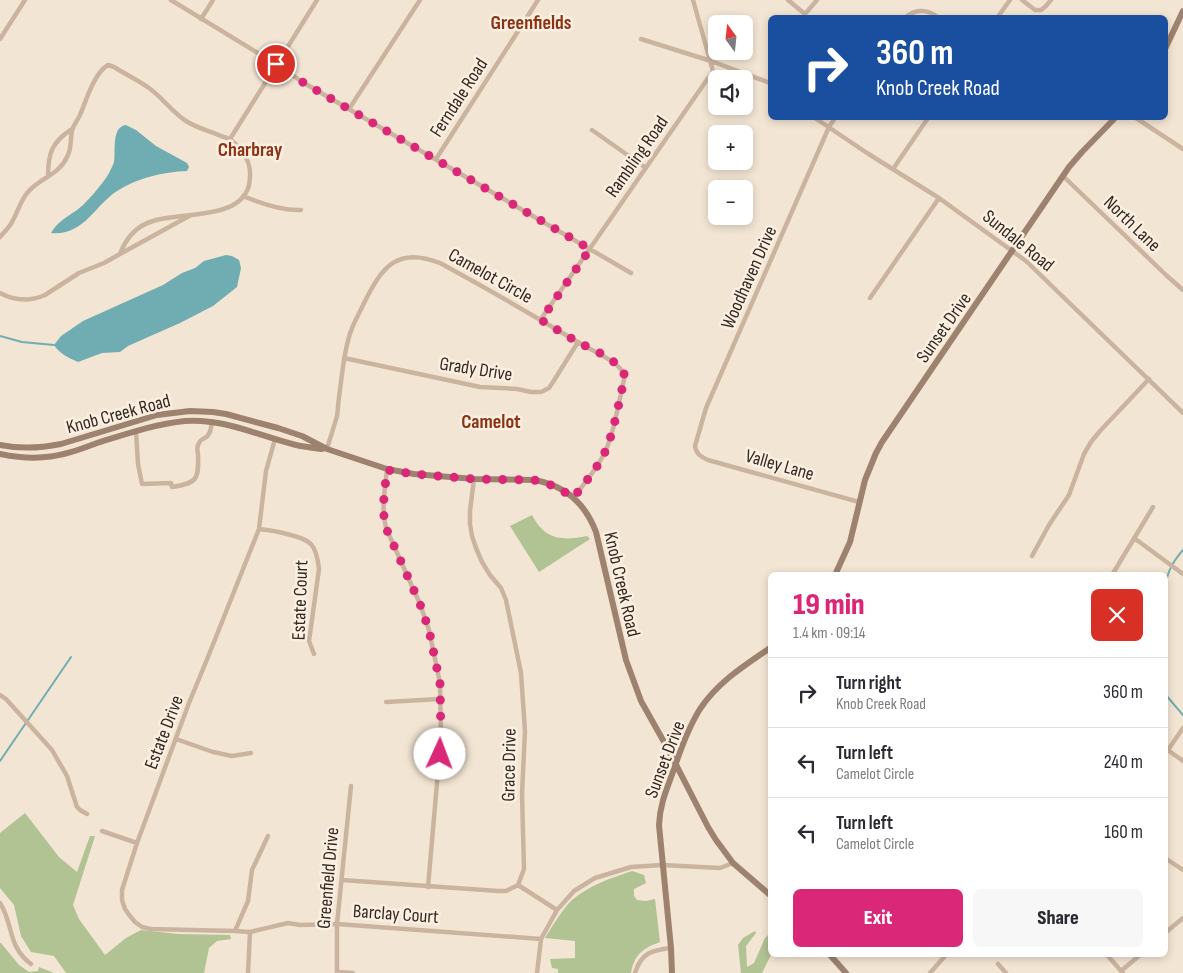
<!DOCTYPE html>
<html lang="en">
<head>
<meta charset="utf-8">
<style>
  :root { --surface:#fff; --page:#f7f7f7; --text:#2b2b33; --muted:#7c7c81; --line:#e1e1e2; --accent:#db2777 }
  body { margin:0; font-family:"Sofia Sans Condensed",sans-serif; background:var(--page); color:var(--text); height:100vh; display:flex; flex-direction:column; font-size:19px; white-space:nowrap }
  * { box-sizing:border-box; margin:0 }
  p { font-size:16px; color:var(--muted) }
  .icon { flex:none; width:28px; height:28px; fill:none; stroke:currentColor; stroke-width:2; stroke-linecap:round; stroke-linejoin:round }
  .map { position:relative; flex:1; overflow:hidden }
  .sheet { position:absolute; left:768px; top:572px; width:400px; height:385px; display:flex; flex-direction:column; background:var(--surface); border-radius:8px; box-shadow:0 2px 8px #0003 }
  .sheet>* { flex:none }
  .hud { position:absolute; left:768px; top:15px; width:400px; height:105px; border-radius:8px; box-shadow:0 2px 8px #0003; background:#1a4fa0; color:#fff; overflow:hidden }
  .needle { width:32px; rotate:345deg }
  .controls { position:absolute; left:708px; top:15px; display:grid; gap:10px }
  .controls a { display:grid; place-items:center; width:45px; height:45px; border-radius:8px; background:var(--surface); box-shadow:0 2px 8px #0003; font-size:25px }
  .pin { position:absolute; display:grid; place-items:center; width:42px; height:42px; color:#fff; margin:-21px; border:2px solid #fff; border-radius:50%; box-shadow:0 1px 5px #0007 }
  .me { position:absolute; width:55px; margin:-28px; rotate:2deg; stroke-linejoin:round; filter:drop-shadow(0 0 4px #0008) }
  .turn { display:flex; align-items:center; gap:18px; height:105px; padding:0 25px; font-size:22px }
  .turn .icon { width:65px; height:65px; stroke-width:2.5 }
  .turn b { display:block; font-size:35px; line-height:42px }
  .round { display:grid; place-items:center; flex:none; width:52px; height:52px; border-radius:8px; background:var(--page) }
  .headline { display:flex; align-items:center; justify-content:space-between; height:85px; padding:0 25px }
  h1 { font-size:30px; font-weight:800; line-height:38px; color:var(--accent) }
  .primary-button { display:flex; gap:10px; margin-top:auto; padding:10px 25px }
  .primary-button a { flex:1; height:58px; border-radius:8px; background:var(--accent); color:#fff; font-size:20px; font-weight:800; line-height:58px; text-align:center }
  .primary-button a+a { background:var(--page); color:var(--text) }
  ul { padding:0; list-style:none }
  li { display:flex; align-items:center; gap:15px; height:70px; padding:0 25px; border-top:1px solid var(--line) }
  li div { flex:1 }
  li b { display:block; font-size:19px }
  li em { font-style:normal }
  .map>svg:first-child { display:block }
</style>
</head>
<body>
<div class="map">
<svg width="1183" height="973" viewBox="0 0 1183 973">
  <rect width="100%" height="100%" fill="#f3e5d3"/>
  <!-- green -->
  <path fill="#b1c293" d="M 532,515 C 545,540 562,541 587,536 L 590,539 L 539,572 L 510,526 Z
    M 25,813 L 59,857 L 77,872 L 90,836 L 95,836 L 73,905 L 79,919 L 105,955 L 126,938 L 141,930 L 178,934 L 230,935 L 231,939 L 217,941 L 209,948 L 204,973 L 66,973 L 54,956 L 31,952 L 21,936 L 14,905 L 0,888 L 0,833 Z
    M 632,871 L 644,875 L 646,883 L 634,889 L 634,896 L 637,900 L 646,901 L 655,899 L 660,942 C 643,948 634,955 631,973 L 558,973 L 558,969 L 552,968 L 550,959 L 575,958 L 575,941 L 545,938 C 552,927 563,908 572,900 C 590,885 611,878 632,871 Z
    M 755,931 L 756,933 L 746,946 L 747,967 L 754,963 L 765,938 L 770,933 L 770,955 L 771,955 L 762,973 L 741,973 L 738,945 L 743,938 Z
    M 0,943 L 1,943 L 19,965 L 29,972 L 38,971 L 39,967 L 54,973 L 0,973 Z"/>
  <!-- water -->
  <path fill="#70adb2" d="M 126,125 L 136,130 L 156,146 L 187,163 L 189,167 L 187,171 C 163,172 137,178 117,191 C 94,206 84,236 51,233 C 57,222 67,217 77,210 C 85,205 105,181 109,173 C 111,169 113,165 114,162 C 116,151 111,127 126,125 Z
    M 226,255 L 232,256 L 239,260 L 241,268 L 237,287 L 213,306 L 180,323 L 128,346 L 120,352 L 102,353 L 78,362 C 69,358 60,354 54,345 L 61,336 L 83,321 L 163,285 L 182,273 L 195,268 L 204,261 Z"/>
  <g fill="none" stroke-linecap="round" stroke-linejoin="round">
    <!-- stream -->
    <path stroke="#70adb2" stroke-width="2" d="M 0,336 L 22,342 L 54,345
      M 1165,585 C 1169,569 1172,563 1183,550
      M 1165,694 L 1183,715
      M 0,761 L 71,657"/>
    <!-- street -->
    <path stroke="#cbb49f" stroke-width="4.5" d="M 171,0 L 276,64 L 304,83 L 631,273
      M 788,0 L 805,14
      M 1022,0 L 1035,10 L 1041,10 L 1045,7 L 1051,0
      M 803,18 L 805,14 L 817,0
      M 905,18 C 916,8 928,9 939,18
      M 997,18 L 1010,0
      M 201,19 L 213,0
      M 0,39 L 25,0
      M 641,39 L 711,61 L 770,83
      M 349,109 L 420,0
      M 815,118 L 867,153 L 939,198 L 1026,261 L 1183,413
      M 835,118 L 829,127 L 706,408 L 695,446 C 696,454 701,457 708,460 L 859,502
      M 1136,118 L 1183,149
      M 592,130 L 646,168
      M 230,139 L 317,0
      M 436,159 L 538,0
      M 893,169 L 928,118
      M 48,176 C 48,153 52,142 72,129
      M 1063,176 L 1166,275 L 1183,290
      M 243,196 C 260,203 284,211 301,210
      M 0,237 C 4,232 9,228 12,222 C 18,212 20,201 28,192 C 40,178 59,175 67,157 C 72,149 70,140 72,131 C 73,125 78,120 80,115 C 86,101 94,73 108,65 L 114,67 C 125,74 138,80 149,88 C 163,98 172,112 186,121 C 197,128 209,131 221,136 C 225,137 228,138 231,140 C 242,149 251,162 250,176 C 250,222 183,211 153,221 C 136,226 126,238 120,254 L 104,263 L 79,273 L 45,295 C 29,302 15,301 0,293
      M 120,254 L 191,215
      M 870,298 L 939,198
      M 541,319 L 713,71 L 693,0
      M 344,358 L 480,387 L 517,389 L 531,392 L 541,392 L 549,388 L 553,382 L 578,342
      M 136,431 L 138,464 L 142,484 L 171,483 L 172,487 C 197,483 199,480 198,454 C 197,450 197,446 199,443 C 201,439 201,440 205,438 C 211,434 211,428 212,421
      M 275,439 L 266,471 L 259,529 L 208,657 L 189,703 L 137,843 L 122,890 L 122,900 L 125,909 L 130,916 L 135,922 L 142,927 L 151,929 L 235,931 L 250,932 L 288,923 L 300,925 L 337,924 L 541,939
      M 327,449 C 330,438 334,427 337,416 C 338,410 338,404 339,397 C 342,377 343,357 349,337 C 352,325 359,314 364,303 C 382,267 397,246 440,263 C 486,288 531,314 576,341 C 588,348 601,354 613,362 C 619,366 622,370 625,376 C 619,399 614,436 603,456 C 595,471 584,484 574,497
      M 387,469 C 385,490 381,509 386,528 L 420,604 L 429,630 L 440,683 L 441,737 L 428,887
      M 259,529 C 269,530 277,531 287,534 C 311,540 316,543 319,569 L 309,641 L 314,654
      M 1134,538 L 1183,574
      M 1032,556 L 1049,525 L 1069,495 L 1084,454 L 1091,442 L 1100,431 L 1149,379
      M 1112,575 L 1153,507
      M 0,695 L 6,699 L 52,750 L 67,776 L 77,807 L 80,810 L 87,814
      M 386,702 L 440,699
      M 176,739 L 213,752 L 232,756 L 251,753
      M 1165,748 L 1183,761
      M 1168,750 L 1183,728
      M 102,831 L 137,843
      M 1165,858 L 1183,870
      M 342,880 L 498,891 L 506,891 L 518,885 L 524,869 L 522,794 L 525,731 L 521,673 L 506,600 L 501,588 L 490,575 L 482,562 L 476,548 L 472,536 L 470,524 L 470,511 L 474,479
      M 518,885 L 557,910
      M 0,903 C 14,925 7,946 31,964
      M 235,931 L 248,901 L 252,870 L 268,836
      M 1165,933 L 1183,918
      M 1107,955 L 1123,973
      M 998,964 L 1006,973
      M 1121,971 L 1140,955
      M 337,972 L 353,973
      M 248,973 L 250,932
      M 337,973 L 337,924 L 351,786
      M 537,973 L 541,939 L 557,910 L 574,891 L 595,878 L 631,867 L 662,865 L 720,868 L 733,863
      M 635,973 C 641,953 652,950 671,948
      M 930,973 L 946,955"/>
    <!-- secondary -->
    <path stroke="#9e8270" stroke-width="6" d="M 1165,49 L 1183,11
      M 0,445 C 20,449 41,448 61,444 L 157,415 L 190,411 L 213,412 L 226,414 L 278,428 L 302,436 L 327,449 L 387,469 L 414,474 L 474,479 L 534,480 C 564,485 585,503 596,532 L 626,660 L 641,701 L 668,749 L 708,827 L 716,840 L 733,863 L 770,895
      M 0,454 C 15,457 31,459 45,457 C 63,456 81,449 97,443 C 126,434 155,424 185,421 C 224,418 259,436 296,445 C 305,447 314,448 322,449
      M 835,575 L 850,542 L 865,480 L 876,453 L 882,442 L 1069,167 L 1082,152 L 1115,118
      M 830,955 L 846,973
      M 672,973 L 671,948 L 659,825 C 660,803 667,789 674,769 C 680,751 690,725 700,709 C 718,682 745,665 770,648"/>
  </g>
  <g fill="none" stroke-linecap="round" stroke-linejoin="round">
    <!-- route -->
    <path stroke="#db2777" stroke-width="9" stroke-dasharray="0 16.2" d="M 276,64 L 304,83 L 590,249 L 541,320 C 553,327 565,335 578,342 C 594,351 617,358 625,376 C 619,400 614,435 603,456 C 595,471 584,484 574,497 L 551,485 L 534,480 L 474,479 L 414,474 L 387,470 C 385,490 381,508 386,528 L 420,604 L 429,630 L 440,683 L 441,737 L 440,754"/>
  </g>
  <g text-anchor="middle" stroke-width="5" stroke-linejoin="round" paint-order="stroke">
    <!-- street labels -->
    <g font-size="19" fill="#342923" stroke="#faefe0">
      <text transform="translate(458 97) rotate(-57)" y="7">Ferndale Road</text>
      <text transform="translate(636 156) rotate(-55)" y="7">Rambling Road</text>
      <text transform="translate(1133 223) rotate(44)" y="7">North Lane</text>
      <text transform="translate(1019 240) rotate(39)" y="7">Sundale Road</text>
      <text transform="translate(491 275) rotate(29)" y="7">Camelot Circle</text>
      <text transform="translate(748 277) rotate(-66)" y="7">Woodhaven Drive</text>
      <text transform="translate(943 327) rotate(-55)" y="7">Sunset Drive</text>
      <text transform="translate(476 368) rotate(9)" y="7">Grady Drive</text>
      <text transform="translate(118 413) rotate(-15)" y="7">Knob Creek Road</text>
      <text transform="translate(780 464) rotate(16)" y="7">Valley Lane</text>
      <text transform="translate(623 584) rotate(77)" y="7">Knob Creek Road</text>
      <text transform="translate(299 600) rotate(-88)" y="7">Estate Court</text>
      <text transform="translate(163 732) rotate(-69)" y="7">Estate Drive</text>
      <text transform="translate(664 759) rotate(-69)" y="7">Sunset Drive</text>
      <text transform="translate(508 765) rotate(-89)" y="7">Grace Drive</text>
      <text transform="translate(327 878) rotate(-85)" y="7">Greenfield Drive</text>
      <text transform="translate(396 913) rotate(4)" y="7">Barclay Court</text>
    </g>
    <!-- neighbourhood labels -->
    <g font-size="20" font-weight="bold" fill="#8a3415" stroke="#faefe0">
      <text x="531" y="29">Greenfields</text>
      <text x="250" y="156">Charbray</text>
      <text x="491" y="428">Camelot</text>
    </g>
  </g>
</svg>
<div class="controls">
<a><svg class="needle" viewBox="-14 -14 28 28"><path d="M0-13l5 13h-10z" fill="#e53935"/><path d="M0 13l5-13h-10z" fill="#7c7c81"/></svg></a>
<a><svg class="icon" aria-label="sound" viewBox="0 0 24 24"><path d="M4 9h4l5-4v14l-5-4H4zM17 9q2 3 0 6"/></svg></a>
<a>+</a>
<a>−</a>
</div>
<div class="pin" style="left:276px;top:64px;background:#d93025"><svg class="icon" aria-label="arrive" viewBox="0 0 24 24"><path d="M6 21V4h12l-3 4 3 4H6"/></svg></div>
<svg class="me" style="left:440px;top:754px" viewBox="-20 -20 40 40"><circle r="19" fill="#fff"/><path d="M0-13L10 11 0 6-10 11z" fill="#db2777"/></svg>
<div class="hud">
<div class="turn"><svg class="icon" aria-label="right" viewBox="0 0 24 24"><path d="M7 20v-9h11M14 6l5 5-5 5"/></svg><div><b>360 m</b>Knob Creek Road</div></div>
</div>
<section class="sheet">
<div class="headline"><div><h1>19 min</h1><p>1.4 km · 09:14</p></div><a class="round" style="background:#d93025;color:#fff"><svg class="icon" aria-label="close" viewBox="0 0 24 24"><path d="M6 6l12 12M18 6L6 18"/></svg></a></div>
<ul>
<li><svg class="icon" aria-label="right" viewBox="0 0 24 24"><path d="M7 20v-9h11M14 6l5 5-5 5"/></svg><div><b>Turn right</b><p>Knob Creek Road</p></div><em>360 m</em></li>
<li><svg class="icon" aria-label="left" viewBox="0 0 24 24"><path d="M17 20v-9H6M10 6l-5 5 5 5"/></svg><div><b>Turn left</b><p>Camelot Circle</p></div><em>240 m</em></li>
<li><svg class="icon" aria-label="left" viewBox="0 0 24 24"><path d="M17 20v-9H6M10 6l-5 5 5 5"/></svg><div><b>Turn left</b><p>Camelot Circle</p></div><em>160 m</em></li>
</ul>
<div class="primary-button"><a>Exit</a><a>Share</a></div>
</section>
</div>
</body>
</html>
